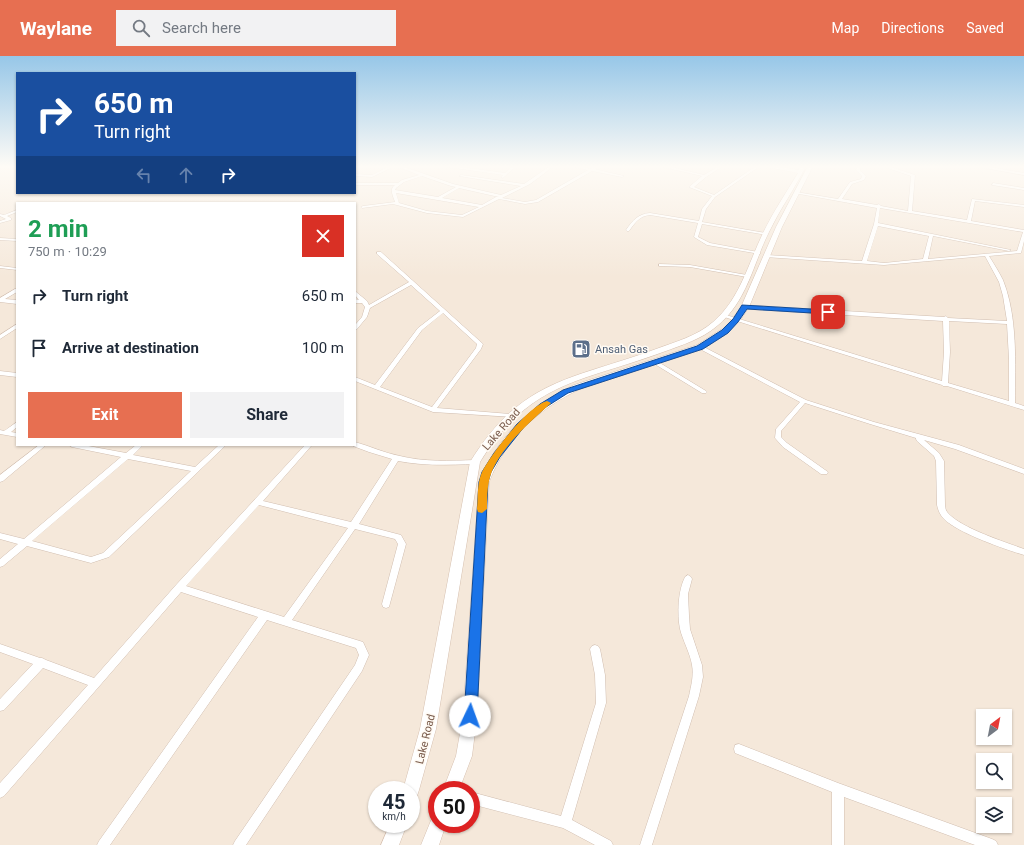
<!DOCTYPE html>
<html lang="en">
<head>
<meta charset="utf-8">
<style>
  :root { --surface:#fff; --page:#f2f2f3; --text:#1f2937; --muted:#747a83; --accent:#e76f51 }
  body { margin:0; font-family:Roboto,sans-serif; background:var(--page); color:var(--text); height:100vh; display:flex; flex-direction:column; font-size:15px; white-space:nowrap }
  * { box-sizing:border-box; margin:0 }
  p { font-size:13px; color:var(--muted) }
  .icon { flex:none; width:22px; height:22px; fill:none; stroke:currentColor; stroke-width:2; stroke-linecap:round; stroke-linejoin:round }
  .map { position:relative; flex:1; overflow:hidden }
  .drawer { position:absolute; left:16px; top:146px; width:340px; height:244px; display:flex; flex-direction:column; background:var(--surface); border-radius:0px; box-shadow:0 1px 3px #0004 }
  .drawer>* { flex:none }
  .banner { position:absolute; left:16px; top:16px; width:340px; height:122px; border-radius:0px; box-shadow:0 1px 3px #0004; background:#1a4fa0; color:#fff; overflow:hidden }
  .needle { width:26px; rotate:32deg }
  .controls { position:absolute; left:976px; top:653px; display:grid; gap:8px }
  .controls a { display:grid; place-items:center; width:36px; height:36px; border-radius:0px; background:var(--surface); box-shadow:0 1px 3px #0004; font-size:20px }
  .speed { position:absolute; left:368px; top:725px; display:flex; gap:8px; font-size:20px; font-weight:700; text-align:center }
  .speed>* { display:grid; place-content:center; width:52px; height:52px; border-radius:50%; background:var(--surface); box-shadow:0 1px 3px #0004; line-height:1 }
  .speed small { font-size:10px; font-weight:400 }
  .speed .limit { border:6px solid #d22; background:#fff; color:#111 }
  .pin { position:absolute; display:grid; place-items:center; width:34px; height:34px; color:#fff; margin:-17px; border-radius:8px; box-shadow:0 2px 6px #0006 }
  .me { position:absolute; width:44px; margin:-22px; rotate:3deg; stroke-linejoin:round; filter:drop-shadow(0 0 3px #0008) }
  .turn { display:flex; align-items:center; gap:14px; height:84px; padding:0 12px; font-size:18px }
  .turn .icon { width:52px; height:52px; stroke-width:2.5 }
  .turn b { display:block; font-size:28px; line-height:34px }
  .lanes { display:flex; align-items:center; height:38px; padding:0 12px; background:#0003; justify-content:center; gap:20px; direction:ltr }
  .lanes .off { opacity:.35 }
  .round { display:grid; place-items:center; flex:none; width:42px; height:42px; border-radius:0px; background:var(--page) }
  .overview { display:flex; align-items:center; justify-content:space-between; height:68px; padding:0 12px }
  h1 { font-size:24px; font-weight:700; line-height:30px; color:#1e9e55 }
  .primary-button { display:flex; gap:8px; margin-top:auto; padding:8px 12px }
  .primary-button a { flex:1; height:46px; border-radius:0px; background:var(--accent); color:#fff; font-size:16px; font-weight:700; line-height:46px; text-align:center }
  .primary-button a+a { background:var(--page); color:var(--text) }
  ul { padding:0; list-style:none }
  li { display:flex; align-items:center; gap:12px; height:52px; padding:0 12px }
  li div { flex:1 }
  li b { display:block; font-size:15px }
  li em { font-style:normal }
  header { display:flex; align-items:center; gap:24px; box-sizing:border-box; height:56px; padding:0 20px; background:var(--accent); color:#fff }
  header strong { font-size:19px }
  nav { display:flex; gap:22px; margin-inline-start:auto; font-size:14px }
  .search { width:280px; height:36px; background:var(--page); display:flex; align-items:center; gap:10px; box-sizing:border-box; padding:0 14px; border-radius:0px; color:var(--muted); font-size:15px }
  .map>svg:first-child { display:block }
</style>
</head>
<body>
<header>
<strong>Waylane</strong>
<div class="search"><svg class="icon" aria-label="search" viewBox="0 0 24 24"><circle cx="10" cy="10" r="6"/><path d="M15 15l6 6"/></svg>Search here</div>
<nav><a>Map</a><a>Directions</a><a>Saved</a></nav>
</header>
<div class="map">
<svg width="1024" height="789" viewBox="0 0 1024 789">
  <rect width="100%" height="100%" fill="#fdf6ec"/>
  <!-- residential -->
  <path fill="#f5e8da" fill-rule="evenodd" d="M 0,110 L 17,110 L 17,137 L 355,137 L 355,110 L 1024,110 L 1024,789 L 0,789 ZM 17,147 L 355,147 L 355,389 L 17,389 ZM 983,660 L 1005,660 L 1005,682 L 983,682 ZM 983,704 L 1005,704 L 1005,726 L 983,726 ZM 377,734 L 411,734 L 411,768 L 377,768 ZM 437,734 L 471,734 L 471,768 L 437,768 ZM 983,748 L 1005,748 L 1005,770 L 983,770 Z"/>
  <g fill="none" stroke-linecap="round" stroke-linejoin="round">
    <!-- street casing -->
    <g stroke="#d1beb0" stroke-width="1">
      <path id="street" d="M 390,110 L 395,110 L 372,121 L 355,120 L 355,118 L 372,119 Z
        M 396,110 L 402,110 L 453,128 L 501,139 L 521,130 L 459,120 L 461,119 L 524,128 L 550,110 L 554,110 L 530,128 L 502,142 L 525,146 L 536,144 L 588,114 L 571,110 L 579,110 L 591,113 L 595,110 L 599,110 L 594,113 L 624,120 L 622,121 L 592,115 L 538,146 L 525,148 L 499,143 L 463,161 L 427,157 L 393,148 L 362,152 L 361,151 L 363,150 L 395,146 C 393,140 389,133 395,129 L 355,129 L 355,127 L 398,127 L 402,124 L 419,119 ZM 422,120 L 451,130 L 456,131 L 438,141 L 395,134 L 396,132 L 404,126 ZM 459,132 L 499,141 L 496,141 L 482,149 L 442,142 ZM 396,137 L 479,151 L 462,159 L 427,155 L 399,147 Z
        M 441,110 L 454,110 L 505,117 L 513,110 L 516,110 L 503,122 L 501,121 L 503,119 Z
        M 667,110 L 704,119 L 719,110 L 723,110 L 706,121 L 694,131 L 714,139 L 756,110 L 760,110 L 715,141 L 706,153 L 702,166 L 766,177 L 767,177 L 767,179 L 702,168 L 698,181 L 710,187 L 758,196 L 760,197 L 760,198 L 707,189 L 694,181 L 698,167 L 650,159 C 639,160 635,167 629,175 L 627,175 L 626,174 C 633,164 638,158 650,157 L 699,165 L 702,153 L 712,140 L 689,131 L 702,120 L 659,110 Z
        M 858,110 L 861,110 L 860,114 L 866,120 L 864,124 L 852,128 L 842,143 L 877,149 L 879,148 L 881,150 L 908,155 L 911,120 L 882,110 L 888,110 L 915,119 L 912,155 L 967,164 L 972,143 L 1024,149 L 1024,151 L 975,145 L 971,165 L 1024,174 L 1024,185 L 1021,197 L 989,200 C 994,208 999,216 1003,224 C 1018,262 1015,307 1015,347 L 1024,350 L 1024,354 L 947,330 L 943,330 L 942,329 L 721,260 L 724,258 L 726,259 L 942,325 L 944,296 L 943,265 L 745,253 L 742,251 L 745,249 L 944,261 L 946,260 L 948,262 L 1007,265 L 1003,240 L 999,226 L 985,200 L 884,209 L 765,201 L 765,199 L 767,199 L 862,205 L 874,168 L 877,152 L 794,137 L 796,136 L 838,143 L 850,126 L 861,123 L 862,120 L 856,114 ZM 880,152 L 1023,176 L 1017,195 L 928,203 L 933,180 L 1009,195 L 1011,194 L 878,167 ZM 878,170 L 929,180 L 923,203 L 884,207 L 867,205 ZM 949,265 L 1007,268 L 1009,303 L 1009,345 L 948,327 L 950,296 Z
        M 974,110 L 984,110 L 1024,117 L 1024,119 Z
        M 993,127 L 1024,132 L 1024,134 L 992,129 Z
        M 17,154 L 17,156 L 7,160 L 11,162 L 11,164 L 0,167 L 0,165 L 6,163 L 0,160 L 0,158 L 4,159 Z
        M 0,182 L 17,183 L 17,185 L 0,184 Z
        M 377,196 L 381,196 L 483,288 L 481,293 L 437,352 L 510,358 L 512,359 L 513,360 L 512,361 L 433,356 L 355,325 L 355,321 L 375,329 L 418,272 L 440,255 L 411,229 L 370,252 L 367,261 L 357,273 L 355,274 L 355,269 L 362,261 L 365,251 L 362,247 L 355,247 L 355,243 L 359,244 L 355,239 L 355,235 L 367,245 L 369,249 L 409,226 L 377,198 ZM 443,257 L 477,288 L 476,292 L 432,351 L 380,331 L 422,274 Z
        M 659,208 L 690,209 L 747,219 L 749,220 L 747,221 L 690,211 L 661,210 L 659,210 Z
        M 0,210 L 17,212 L 17,214 L 0,212 Z
        M 15,233 L 17,233 L 17,236 L 5,243 L 17,244 L 17,248 L 0,246 L 0,242 Z
        M 17,268 L 17,272 L 0,283 L 0,279 Z
        M 700,289 L 806,344 L 874,366 L 959,389 L 1024,413 L 1024,418 L 955,393 L 924,384 L 939,397 L 944,405 L 945,449 C 945,452 946,455 948,457 C 961,472 1005,486 1024,493 L 1024,499 C 1004,493 958,477 944,463 C 940,459 938,454 937,449 L 936,405 L 934,400 L 917,385 L 916,383 L 916,382 L 870,368 L 805,347 L 781,375 L 781,381 L 787,387 L 828,416 L 827,418 L 821,418 L 783,391 L 775,382 L 776,373 L 800,346 L 698,292 L 697,291 Z
        M 655,304 L 706,335 L 707,336 L 706,337 L 702,337 L 653,307 L 653,305 Z
        M 0,315 L 17,317 L 17,321 L 0,319 Z
        M 17,366 L 17,371 L 11,376 L 17,377 L 17,381 L 0,378 L 0,374 L 4,375 Z
        M 355,386 C 370,390 384,397 400,400 C 424,406 450,405 475,404 L 479,406 L 475,408 C 449,409 424,410 398,405 L 359,468 L 401,479 L 406,488 L 389,551 L 386,552 L 383,551 L 382,548 L 398,488 L 395,483 L 355,473 L 292,564 L 363,586 L 369,599 L 362,615 L 246,789 L 233,789 L 235,785 L 355,609 L 359,599 L 356,592 L 267,564 L 110,789 L 97,789 L 99,785 L 258,561 L 181,536 L 4,740 L 0,742 L 0,727 L 88,629 L 43,612 L 4,654 L 0,655 L 0,643 L 33,608 L 0,596 L 0,588 L 40,602 L 42,602 L 46,604 L 94,622 L 176,529 L 305,389 L 312,389 L 263,445 L 351,466 L 392,403 L 369,396 L 353,390 L 355,389 ZM 259,449 L 348,472 L 284,561 L 186,530 Z
        M 39,389 L 46,389 L 3,425 L 0,426 L 0,419 Z
        M 69,389 L 83,389 L 126,397 L 136,389 L 143,389 L 133,399 L 195,411 L 219,389 L 226,389 L 109,501 L 91,507 L 27,490 L 3,510 L 0,511 L 0,503 L 18,488 L 0,483 L 0,477 L 24,483 L 121,401 L 72,391 ZM 128,403 L 191,415 L 103,497 L 91,501 L 32,485 Z
        M 688,519 L 691,521 L 692,523 L 688,538 L 689,560 L 690,573 L 702,609 L 703,621 L 699,640 L 652,789 L 640,789 L 689,640 C 691,630 694,620 692,609 C 690,597 683,585 680,573 C 677,558 678,534 685,521 Z
        M 595,589 L 598,590 L 600,593 L 605,619 L 606,647 L 572,764 L 611,785 L 613,789 L 595,789 L 563,772 L 471,748 L 471,736 L 561,760 L 596,647 L 595,619 L 590,593 L 592,590 Z
        M 739,688 L 838,727 L 992,783 L 996,785 L 998,789 L 975,789 L 844,741 L 844,789 L 832,789 L 832,736 L 735,697 L 734,693 L 735,689 Z"/>
    </g>
    <!-- secondary casing -->
    <g stroke="#d6c0b0" stroke-width="1">
      <path id="secondary" d="M 762,110 L 776,110 L 799,114 L 801,110 L 806,110 C 795,132 780,153 769,176 C 753,208 747,246 717,270 C 702,283 682,289 663,296 C 582,326 531,324 480,406 L 436,673 L 419,734 L 417,740 L 411,742 L 411,734 L 403,734 L 420,673 L 470,406 C 522,322 572,324 656,293 C 675,286 697,280 713,266 C 740,243 748,208 763,177 C 773,156 786,137 798,117 Z
        M 808,110 L 813,110 L 782,171 L 749,251 L 739,266 L 728,277 L 703,293 L 580,333 C 538,353 506,382 489,426 L 477,660 L 472,700 L 459,734 L 443,734 L 456,700 L 463,660 L 479,426 C 497,381 530,350 574,329 L 697,289 L 722,273 L 733,262 L 741,251 L 776,171 Z
        M 437,760 L 437,768 L 446,768 L 439,789 L 421,789 L 432,762 Z
        M 390,768 L 407,768 L 399,789 L 381,789 Z"/>
    </g>
    <!-- street -->
    <use href="#street" fill="#fff" fill-rule="evenodd"/>
    <!-- secondary -->
    <use href="#secondary" fill="#fff" fill-rule="evenodd"/>
  </g>
  <!-- sky -->
  <linearGradient id="sky" x2="0" y2="1"><stop stop-color="#97c7e8"/><stop offset="0.5" stop-color="#fefbf6"/><stop offset="1" stop-color="#fefbf6" stop-opacity="0"/></linearGradient>
  <rect width="1024" height="221" fill="url(#sky)"/>
  <!-- route -->
  <path fill="#1a73e8" stroke="#114b97" d="M 742,249 L 828,254 L 832,256 L 828,258 L 747,253 L 738,266 L 728,277 L 703,293 L 568,337 L 546,351 L 524,371 L 500,401 L 491,416 L 488,426 L 477,660 L 475,665 L 470,667 L 466,665 L 464,660 L 479,426 L 482,416 L 494,397 L 517,368 L 540,348 L 563,334 L 697,290 L 722,274 L 733,263 Z"/>
  <!-- slow -->
  <path fill="#f59e0b" d="M 547,345 L 551,347 L 549,349 C 528,368 495,396 489,425 C 487,434 487,444 487,453 L 482,457 L 478,456 L 477,453 C 478,441 477,427 482,416 C 491,398 528,350 547,345 Z"/>
  <!-- icons -->
  <defs>
    <g id="fuel-square" transform="scale(1)"><rect x="-9" y="-9" width="18" height="18" rx="4" fill="#5c6f8a" stroke="#fffaf3"/><path d="M-5.5-6h7V0h2V4h1.3V-2.5L3-4.5l.8-.8L6-3V5H2.5V1h-1V6h-7ZM-4.2-4.7v3.2H.2V-4.7Z" fill="#fff"/></g>
  </defs>
  <g fill-rule="evenodd">
    <use href="#fuel-square" x="581" y="293"/>
  </g>
  <g text-anchor="middle" stroke-width="3" stroke-linejoin="round" paint-order="stroke">
    <!-- service labels -->
    <g font-size="11" fill="#4e5e75" stroke="#fffaf3" text-anchor="start">
      <text x="595" y="297">Ansah Gas</text>
    </g>
    <!-- street labels -->
    <g font-size="11" fill="#7a5c4d" stroke="#fffaf3">
      <text transform="translate(501 373) rotate(-49)" y="4">Lake Road</text>
      <text transform="translate(425 683) rotate(-76)" y="4">Lake Road</text>
    </g>
  </g>
</svg>
<div class="controls">
<a><svg class="needle" viewBox="-14 -14 28 28"><path d="M0-13l5 13h-10z" fill="#e53935"/><path d="M0 13l5-13h-10z" fill="#747a83"/></svg></a>
<a><svg class="icon" aria-label="search" viewBox="0 0 24 24"><circle cx="10" cy="10" r="6"/><path d="M15 15l6 6"/></svg></a>
<a><svg class="icon" aria-label="layers" viewBox="0 0 24 24"><path d="M12 4l9 5-9 5-9-5zM3 14l9 5 9-5"/></svg></a>
</div>
<div class="speed"><div>45<small>km/h</small></div><div class="limit">50</div></div>
<div class="pin" style="left:828px;top:256px;background:#d93025"><svg class="icon" aria-label="arrive" viewBox="0 0 24 24"><path d="M6 21V4h12l-3 4 3 4H6"/></svg></div>
<svg class="me" style="left:470px;top:660px" viewBox="-20 -20 40 40"><circle r="19" fill="#fff"/><path d="M0-13L10 11 0 6-10 11z" fill="#1a73e8"/></svg>
<div class="banner">
<div class="turn"><svg class="icon" aria-label="right" viewBox="0 0 24 24"><path d="M7 20v-9h11M14 6l5 5-5 5"/></svg><div><b>650 m</b>Turn right</div></div>
<div class="lanes"><svg class="icon off" aria-label="left" viewBox="0 0 24 24"><path d="M17 20v-9H6M10 6l-5 5 5 5"/></svg><svg class="icon off" aria-label="ahead" viewBox="0 0 24 24"><path d="M12 20V5M6 11l6-6 6 6"/></svg><svg class="icon" aria-label="right" viewBox="0 0 24 24"><path d="M7 20v-9h11M14 6l5 5-5 5"/></svg></div>
</div>
<section class="drawer">
<div class="overview"><div><h1>2 min</h1><p>750 m · 10:29</p></div><a class="round" style="background:#d93025;color:#fff"><svg class="icon" aria-label="close" viewBox="0 0 24 24"><path d="M6 6l12 12M18 6L6 18"/></svg></a></div>
<ul>
<li><svg class="icon" aria-label="right" viewBox="0 0 24 24"><path d="M7 20v-9h11M14 6l5 5-5 5"/></svg><div><b>Turn right</b></div><em>650 m</em></li>
<li><svg class="icon" aria-label="arrive" viewBox="0 0 24 24"><path d="M6 21V4h12l-3 4 3 4H6"/></svg><div><b>Arrive at destination</b></div><em>100 m</em></li>
</ul>
<div class="primary-button"><a>Exit</a><a>Share</a></div>
</section>
</div>
</body>
</html>
